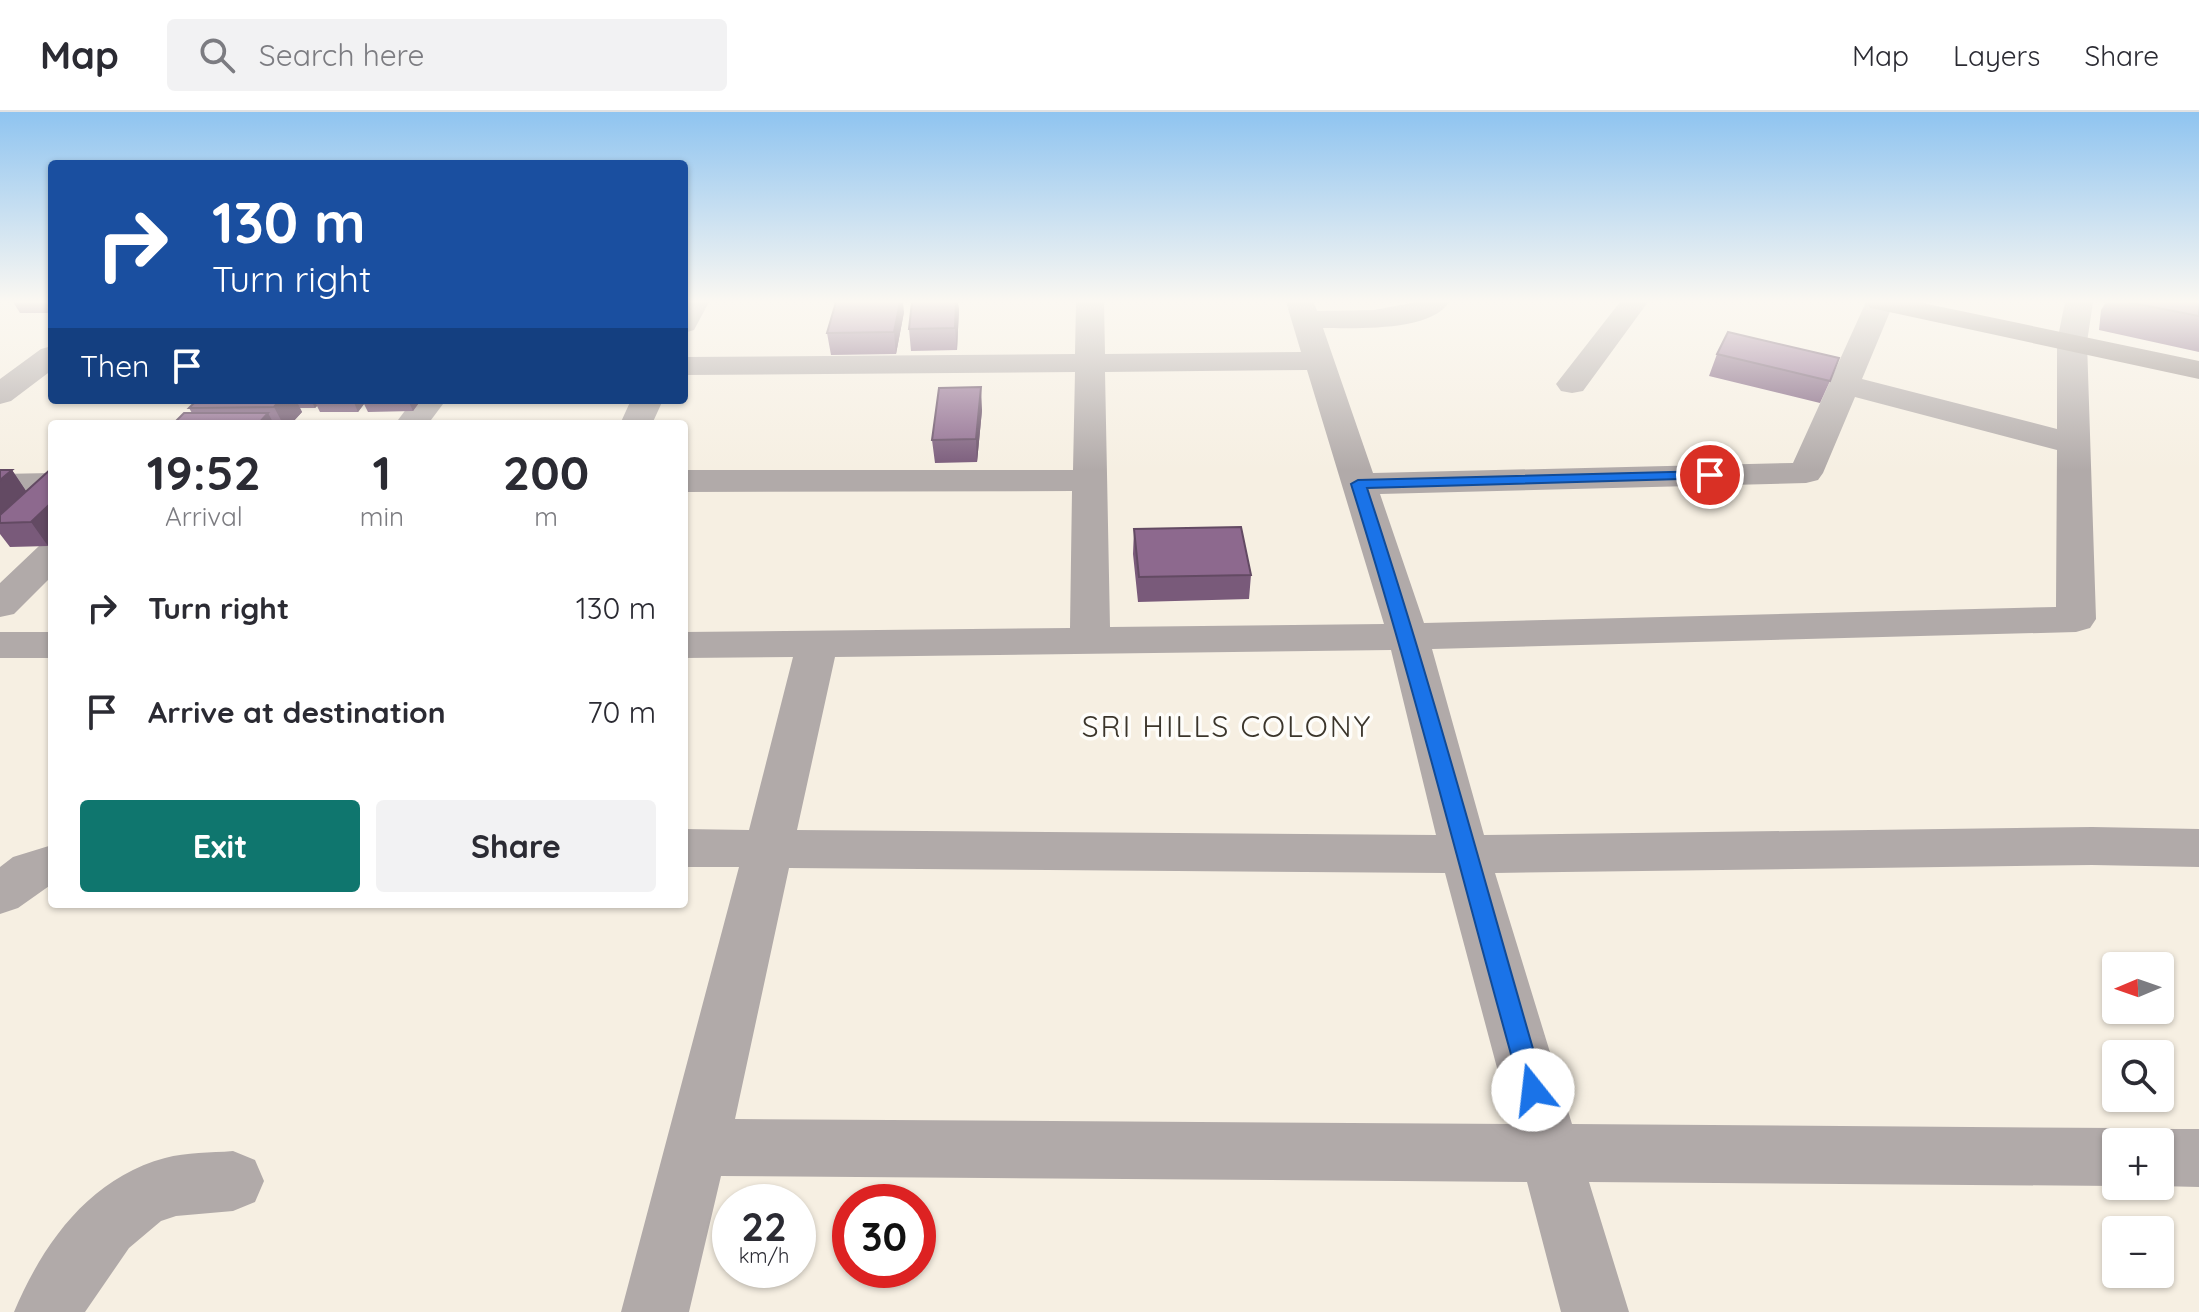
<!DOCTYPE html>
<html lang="en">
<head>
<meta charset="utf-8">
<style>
  :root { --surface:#fff; --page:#f2f2f3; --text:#2b2b33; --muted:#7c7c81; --line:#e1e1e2; --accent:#0f766e }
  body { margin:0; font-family:Quicksand,sans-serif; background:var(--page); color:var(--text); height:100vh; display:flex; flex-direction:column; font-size:30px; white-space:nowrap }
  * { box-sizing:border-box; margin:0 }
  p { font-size:26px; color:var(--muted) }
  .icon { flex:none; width:44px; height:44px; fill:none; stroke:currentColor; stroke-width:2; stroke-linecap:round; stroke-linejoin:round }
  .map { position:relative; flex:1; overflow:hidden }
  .details { position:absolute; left:48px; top:308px; width:640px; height:488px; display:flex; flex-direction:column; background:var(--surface); border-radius:8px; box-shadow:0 2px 6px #0004 }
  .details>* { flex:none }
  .hud { position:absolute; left:48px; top:48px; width:640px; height:244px; border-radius:8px; box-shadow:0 2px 6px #0004; background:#1a4fa0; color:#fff; overflow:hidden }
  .needle { width:52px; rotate:268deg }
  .fabs { position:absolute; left:2102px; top:840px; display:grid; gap:16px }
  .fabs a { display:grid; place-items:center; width:72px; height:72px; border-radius:8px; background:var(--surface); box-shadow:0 2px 6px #0004; font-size:40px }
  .speed { position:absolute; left:712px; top:1072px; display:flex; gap:16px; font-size:40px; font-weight:700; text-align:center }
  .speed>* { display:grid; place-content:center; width:104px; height:104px; border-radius:50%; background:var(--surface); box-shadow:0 2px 6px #0004; line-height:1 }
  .speed small { font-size:20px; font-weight:400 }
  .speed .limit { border:12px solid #d22; background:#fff; color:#111 }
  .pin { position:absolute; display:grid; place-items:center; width:68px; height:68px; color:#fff; margin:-34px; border:4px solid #fff; border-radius:50%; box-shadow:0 2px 8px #0007 }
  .me { position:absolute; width:88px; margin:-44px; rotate:344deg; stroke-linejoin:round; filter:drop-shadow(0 0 6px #0008) }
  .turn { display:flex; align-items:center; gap:28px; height:168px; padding:0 32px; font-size:36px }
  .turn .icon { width:104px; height:104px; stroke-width:2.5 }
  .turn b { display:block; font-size:56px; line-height:68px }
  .then { display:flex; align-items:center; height:76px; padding:0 32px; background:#0003; gap:16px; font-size:30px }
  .eta { display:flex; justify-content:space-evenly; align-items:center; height:136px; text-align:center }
  .eta b { font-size:48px; font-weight:700; line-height:56px }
  .action { display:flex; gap:16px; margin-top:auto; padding:16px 32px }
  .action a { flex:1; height:92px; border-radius:8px; background:var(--accent); color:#fff; font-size:32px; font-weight:700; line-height:92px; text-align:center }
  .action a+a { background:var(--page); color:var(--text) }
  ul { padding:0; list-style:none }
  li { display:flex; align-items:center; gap:24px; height:104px; padding:0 32px }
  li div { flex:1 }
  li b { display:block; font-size:30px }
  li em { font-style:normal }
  header { display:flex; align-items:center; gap:48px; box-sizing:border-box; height:112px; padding:0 40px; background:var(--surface); border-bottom:2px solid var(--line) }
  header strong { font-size:38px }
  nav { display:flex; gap:44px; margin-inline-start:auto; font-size:28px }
  .search { width:560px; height:72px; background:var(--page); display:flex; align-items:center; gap:20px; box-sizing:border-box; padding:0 28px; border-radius:8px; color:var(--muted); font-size:30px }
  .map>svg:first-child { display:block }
</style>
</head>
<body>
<header>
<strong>Map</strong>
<div class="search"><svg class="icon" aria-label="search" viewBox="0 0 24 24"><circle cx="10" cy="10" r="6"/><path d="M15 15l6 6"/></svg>Search here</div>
<nav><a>Map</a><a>Layers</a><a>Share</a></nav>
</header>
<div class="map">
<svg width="2199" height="1200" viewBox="0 0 2199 1200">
  <rect width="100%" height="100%" fill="#f6efe2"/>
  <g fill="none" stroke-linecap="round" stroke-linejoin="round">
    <!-- street -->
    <path fill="#b1aaa9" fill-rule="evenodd" d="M 684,190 L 709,190 L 694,218 L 684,221 Z
      M 1076,190 L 1104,190 L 1105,242 L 1301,240 L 1286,190 L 1314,190 L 1317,199 L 1374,198 L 1416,190 L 1449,190 C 1431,220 1355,216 1323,216 L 1373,361 L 1793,351 L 1866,190 L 1894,190 L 1862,267 L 2057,317 L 2057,230 L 2065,190 L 2093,190 L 2087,230 L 2096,507 L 2090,516 L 2076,520 L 1432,537 L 1484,723 L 2092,715 L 2199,717 L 2199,755 L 2092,753 L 1495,761 L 1572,1012 L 2116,1016 L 2138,1026 L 2160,1017 L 2199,1017 L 2199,1075 L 2158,1074 L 2160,1074 L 2160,1030 L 2116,1030 L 2116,1074 L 1589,1070 L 1629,1200 L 1561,1200 L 1527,1070 L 721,1064 L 689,1200 L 621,1200 L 739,755 L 684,755 L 684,717 L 749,718 L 793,545 L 684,546 L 684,520 L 1070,516 L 1072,379 L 684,380 L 684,358 L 1073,358 L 1075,260 L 684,263 L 684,245 L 1075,242 ZM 1307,258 L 1384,512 L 1110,515 L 1105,260 ZM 1855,285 L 2057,338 L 2056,495 L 1424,511 L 1380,382 L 1806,371 L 1818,368 L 1823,361 ZM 1391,538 L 1436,723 L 797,718 L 835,545 ZM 789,756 L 1445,761 L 1512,1012 L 735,1007 Z
      M 1620,190 L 1648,190 L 1583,279 L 1572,281 L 1561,279 L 1556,272 Z
      M 52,234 L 52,258 L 11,289 L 0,292 L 0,267 L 41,237 Z
      M 413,288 L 446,288 L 428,312 L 395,312 Z
      M 631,288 L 663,288 L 652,312 L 620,312 Z
      M 52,361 L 52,383 L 0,384 L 0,362 Z
      M 52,431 L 52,464 L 14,502 L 0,505 L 0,471 L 39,434 Z
      M 0,520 L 52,520 L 52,546 L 0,546 Z
      M 52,733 L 52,772 L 18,796 L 0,802 L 0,755 L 13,745 Z
      M 233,1039 L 255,1048 L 264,1069 L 255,1090 L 233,1099 L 176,1104 L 161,1109 L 129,1136 L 85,1200 L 14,1200 C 43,1131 90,1066 165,1046 C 187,1040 210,1041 233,1039 Z"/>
    <!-- secondary -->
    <path fill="#938986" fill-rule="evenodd" d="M 1866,190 L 1918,190 L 2199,249 L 2199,267 L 1880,198 L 1870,196 Z"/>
  </g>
  <!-- wall -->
  <path fill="#795a7a" d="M 13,190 L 52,190 L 52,201 L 20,201 Z
    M 2106,190 L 2199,190 L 2199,240 L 2099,218 L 2101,198 Z
    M 959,197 L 957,238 L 911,239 L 909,217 Z
    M 904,200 L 896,242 L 831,243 L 827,221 Z
    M 1717,242 L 1830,269 L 1820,291 L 1709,264 Z
    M 197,288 L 421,288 L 413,299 L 368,300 L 364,292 L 358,300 L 320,300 L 317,294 L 315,296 L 300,296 L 302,300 L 291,312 L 173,312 L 192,301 L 189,296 Z
    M 982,298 L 977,350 L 935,351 L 932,328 Z
    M 0,358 L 12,358 L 26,379 L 48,434 L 10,435 L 0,422 Z
    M 1134,417 L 1251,463 L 1249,487 L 1138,490 L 1133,442 Z"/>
  <!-- shaded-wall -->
  <path fill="#634a63" d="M 900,190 L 903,190 L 904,200 L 896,242 L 894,220 Z
    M 956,190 L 958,190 L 959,197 L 957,238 L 955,216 Z
    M 981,275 L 982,298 L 977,350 L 976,327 Z
    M 280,288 L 296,288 L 302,300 L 291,312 L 283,312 L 274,295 Z
    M 311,288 L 314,288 L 317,294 L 315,296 Z
    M 353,288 L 362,288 L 364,292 L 358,300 Z
    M 408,288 L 421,288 L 413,299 Z
    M 268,301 L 274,312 L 258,312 Z
    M 12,358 L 28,382 L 0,407 L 0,368 Z
    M 52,390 L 52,430 L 48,434 L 31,410 Z"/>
  <!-- building -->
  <path fill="#8d698e" stroke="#634a63" stroke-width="2" d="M 836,190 L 900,190 L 894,220 L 827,221 Z
    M 912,190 L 956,190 L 955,216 L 909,217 Z
    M 2127,190 L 2199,190 L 2199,204 Z
    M 1728,220 L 1839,246 L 1830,269 L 1717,242 Z
    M 981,275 L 976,327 L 932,328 L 939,276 Z
    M 197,288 L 280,288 L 274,295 L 189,296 Z
    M 184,301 L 268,301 L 258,312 L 173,312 Z
    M 52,356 L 52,390 L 31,410 L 0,411 L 0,403 Z
    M 0,358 L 12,358 L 0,368 Z
    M 1241,415 L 1251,463 L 1139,465 L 1134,417 Z"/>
  <!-- sky -->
  <linearGradient id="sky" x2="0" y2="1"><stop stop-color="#8fc4f0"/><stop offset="0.53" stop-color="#fbf8f2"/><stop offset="1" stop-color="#fbf8f2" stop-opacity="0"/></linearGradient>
  <rect width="2199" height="358" fill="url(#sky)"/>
  <!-- route -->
  <path fill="#1a73e8" stroke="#114b97" stroke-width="2" d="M 1710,359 L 1715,360 L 1715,366 L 1367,376 C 1433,575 1486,777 1545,978 L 1542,985 L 1533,989 L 1525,985 L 1521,978 C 1464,776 1414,572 1351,372 L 1358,368 Z"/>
  <g text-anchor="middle" stroke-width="7" stroke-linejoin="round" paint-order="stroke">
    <!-- neighbourhood labels -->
    <g font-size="30" letter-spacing="2" fill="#3b352b" stroke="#fefdfa">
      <text x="1227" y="625">SRI HILLS COLONY</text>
    </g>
  </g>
</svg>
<div class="fabs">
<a><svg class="needle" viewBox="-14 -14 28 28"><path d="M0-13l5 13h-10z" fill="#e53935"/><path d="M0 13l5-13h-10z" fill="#7c7c81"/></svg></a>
<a><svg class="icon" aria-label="search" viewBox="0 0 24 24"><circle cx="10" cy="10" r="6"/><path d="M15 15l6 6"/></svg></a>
<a>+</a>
<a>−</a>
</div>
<div class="speed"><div>22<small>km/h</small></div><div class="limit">30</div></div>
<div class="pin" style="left:1710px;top:363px;background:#d93025"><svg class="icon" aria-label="arrive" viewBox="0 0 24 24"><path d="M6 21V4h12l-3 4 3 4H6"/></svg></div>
<svg class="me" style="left:1533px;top:978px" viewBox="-20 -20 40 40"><circle r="19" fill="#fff"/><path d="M0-13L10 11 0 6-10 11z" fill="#1a73e8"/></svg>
<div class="hud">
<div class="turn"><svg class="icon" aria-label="right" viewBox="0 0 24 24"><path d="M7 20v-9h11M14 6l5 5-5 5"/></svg><div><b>130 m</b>Turn right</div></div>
<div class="then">Then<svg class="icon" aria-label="arrive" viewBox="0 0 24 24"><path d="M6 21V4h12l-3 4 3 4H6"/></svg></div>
</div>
<section class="details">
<div class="eta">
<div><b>19:52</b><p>Arrival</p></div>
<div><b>1</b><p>min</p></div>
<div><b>200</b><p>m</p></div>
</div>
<ul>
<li><svg class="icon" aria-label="right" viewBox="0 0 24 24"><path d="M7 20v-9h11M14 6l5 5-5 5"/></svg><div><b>Turn right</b></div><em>130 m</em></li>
<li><svg class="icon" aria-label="arrive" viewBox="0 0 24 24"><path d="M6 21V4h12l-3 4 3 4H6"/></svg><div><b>Arrive at destination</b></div><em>70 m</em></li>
</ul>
<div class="action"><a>Exit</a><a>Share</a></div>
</section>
</div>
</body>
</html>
